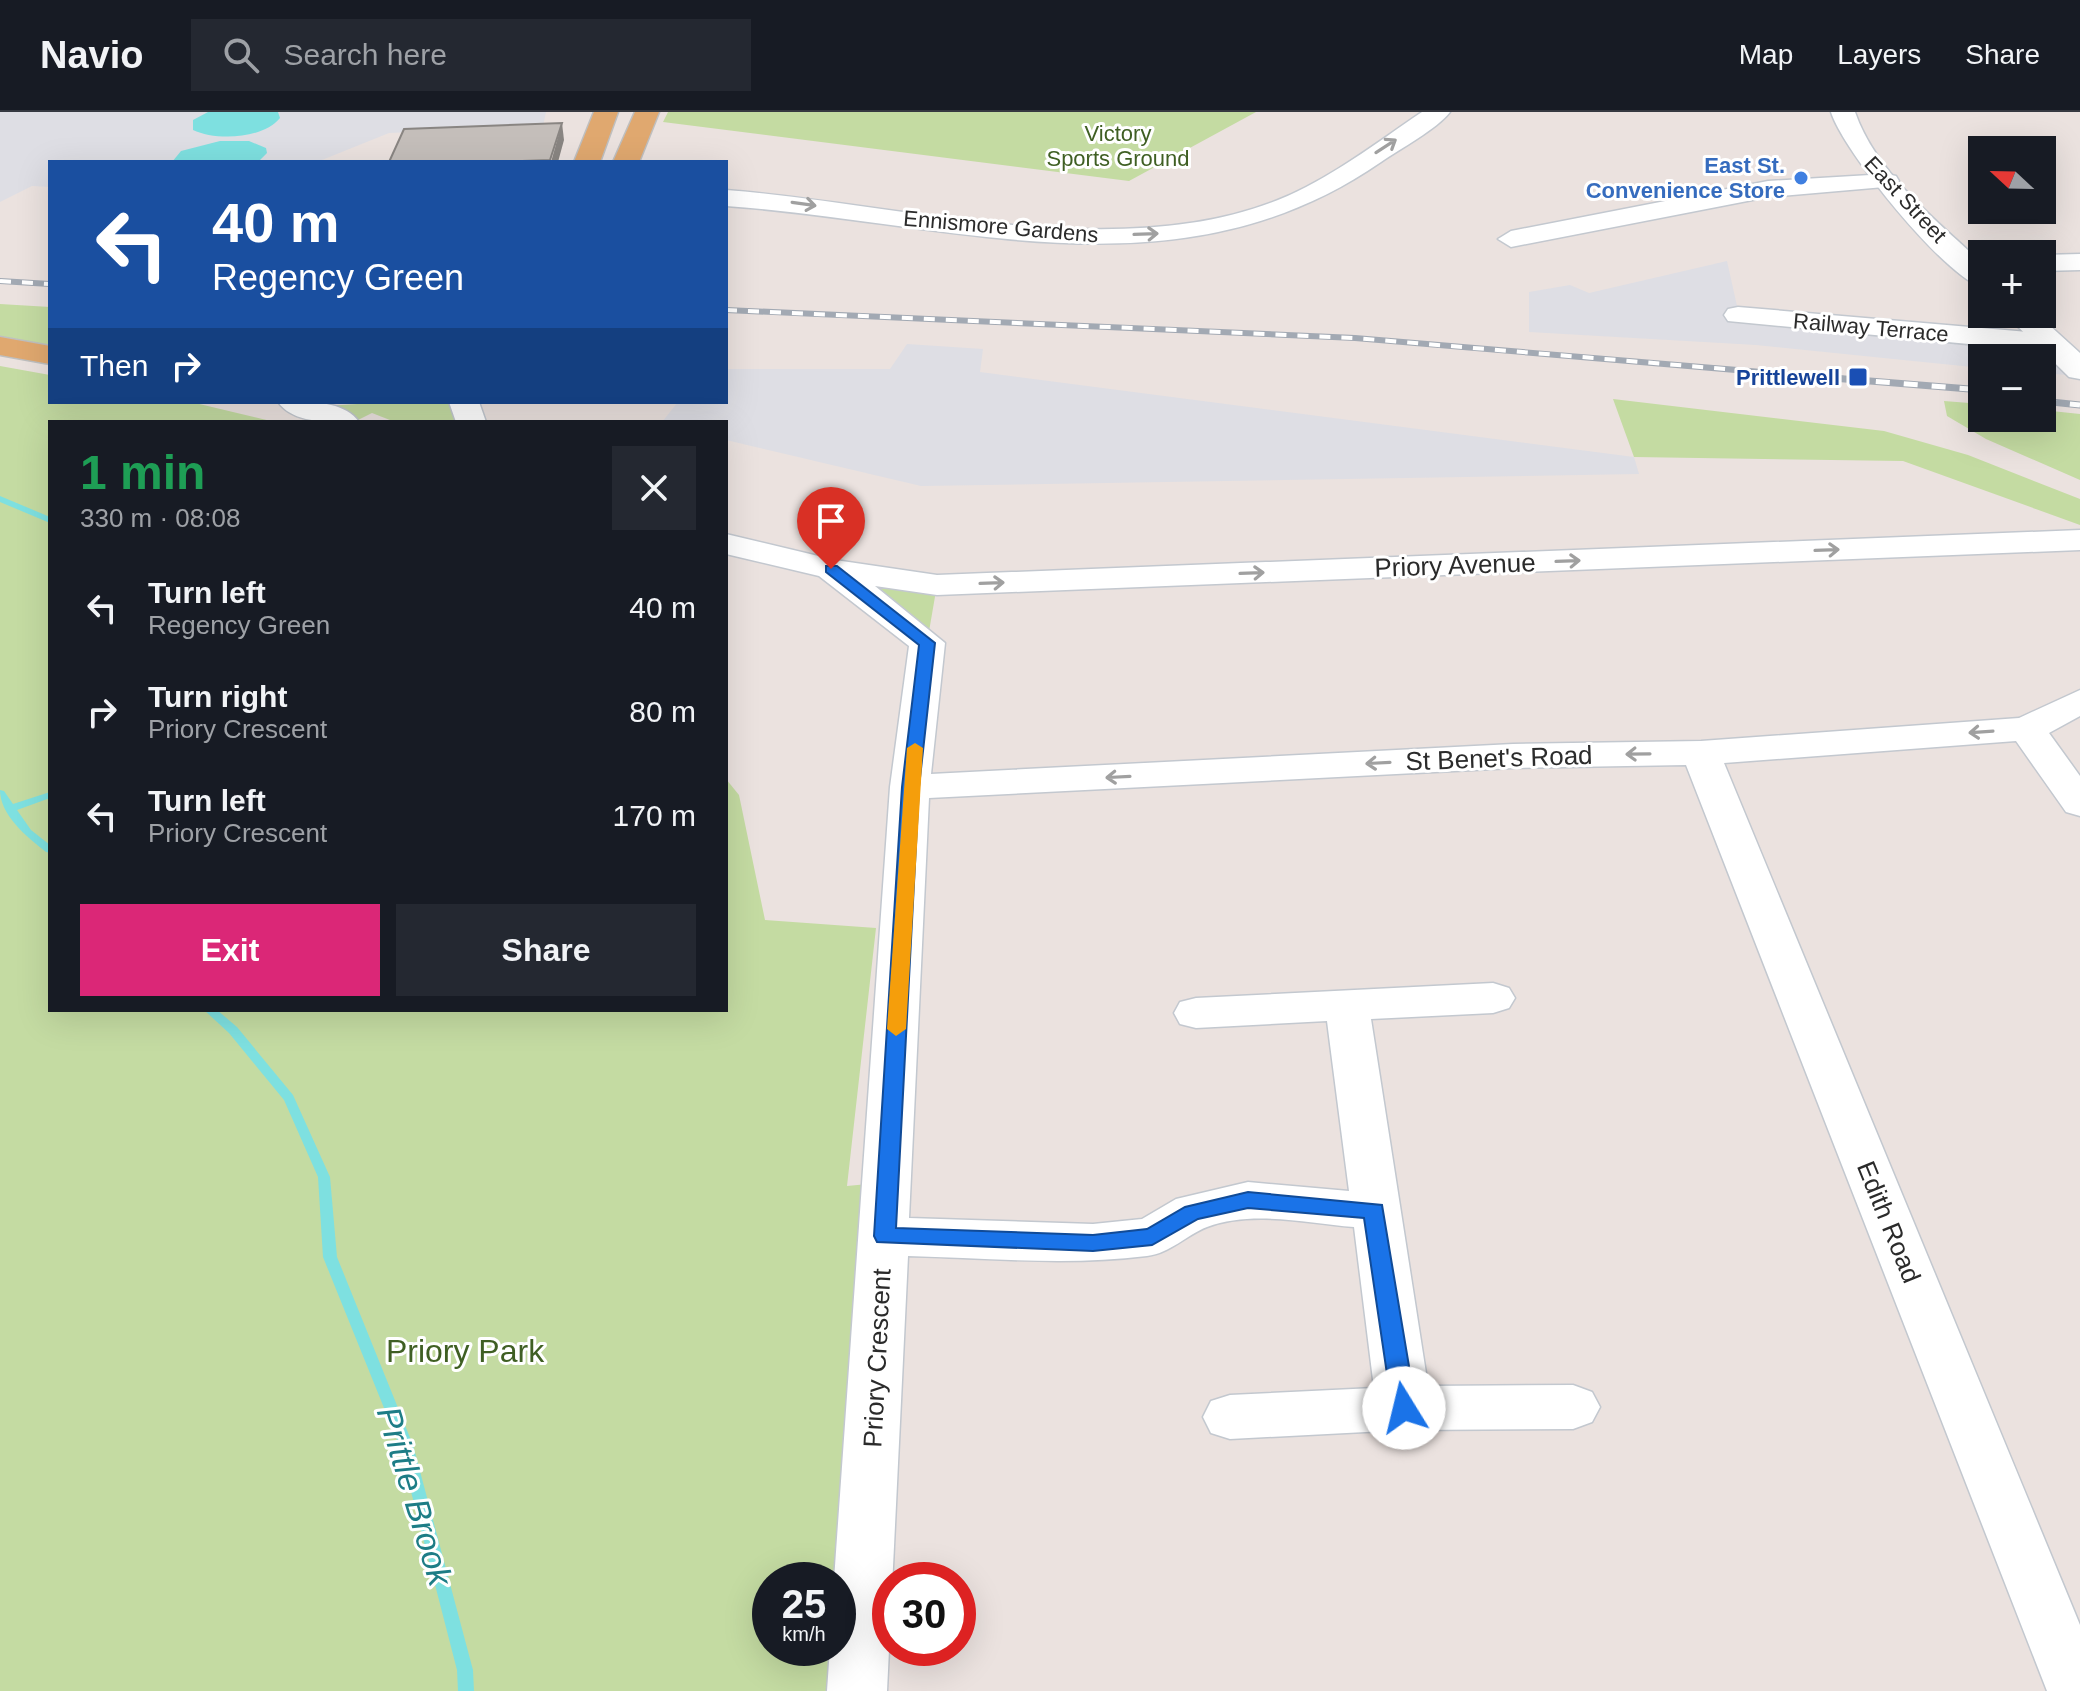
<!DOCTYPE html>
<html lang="en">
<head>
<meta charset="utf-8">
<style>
  :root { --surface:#171b24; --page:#242831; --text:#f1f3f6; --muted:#9ea1a6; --line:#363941; --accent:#db2777 }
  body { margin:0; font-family:Helvetica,sans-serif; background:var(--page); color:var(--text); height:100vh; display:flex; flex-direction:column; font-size:30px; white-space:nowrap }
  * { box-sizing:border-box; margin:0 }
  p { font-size:26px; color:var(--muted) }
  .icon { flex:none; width:44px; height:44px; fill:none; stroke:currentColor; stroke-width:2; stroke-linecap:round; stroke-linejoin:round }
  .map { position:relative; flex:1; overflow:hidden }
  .details { position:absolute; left:48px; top:308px; width:680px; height:592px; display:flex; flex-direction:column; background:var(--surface); border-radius:0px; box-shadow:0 8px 32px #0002 }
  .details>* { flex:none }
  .top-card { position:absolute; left:48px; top:48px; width:680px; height:244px; border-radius:0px; box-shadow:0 8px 32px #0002; background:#1a4fa0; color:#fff; overflow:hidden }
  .needle { width:52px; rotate:292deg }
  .buttons { position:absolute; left:1968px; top:24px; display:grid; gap:16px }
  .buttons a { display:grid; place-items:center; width:88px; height:88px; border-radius:0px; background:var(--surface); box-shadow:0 8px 32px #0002; font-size:40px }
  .speed { position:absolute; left:752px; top:1450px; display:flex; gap:16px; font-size:40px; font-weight:700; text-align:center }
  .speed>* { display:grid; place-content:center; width:104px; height:104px; border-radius:50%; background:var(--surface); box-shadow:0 8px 32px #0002; line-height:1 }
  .speed small { font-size:20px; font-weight:400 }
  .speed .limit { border:12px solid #d22; background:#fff; color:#111 }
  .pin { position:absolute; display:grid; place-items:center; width:68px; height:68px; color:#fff; margin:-82px -34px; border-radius:50% 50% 50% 0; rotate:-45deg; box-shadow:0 0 8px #0007 }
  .pin .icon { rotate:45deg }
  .me { position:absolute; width:88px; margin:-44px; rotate:351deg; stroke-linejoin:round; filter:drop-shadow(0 0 6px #0008) }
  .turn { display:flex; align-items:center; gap:28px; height:168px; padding:0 32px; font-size:36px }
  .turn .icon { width:104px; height:104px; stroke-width:2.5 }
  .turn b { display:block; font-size:56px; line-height:68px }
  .then { display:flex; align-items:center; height:76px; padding:0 32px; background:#0003; gap:16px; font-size:30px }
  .round { display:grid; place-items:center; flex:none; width:84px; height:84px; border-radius:0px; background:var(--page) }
  .head { display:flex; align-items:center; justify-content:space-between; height:136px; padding:0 32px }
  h1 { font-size:48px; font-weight:800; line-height:60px; color:#1e9e55 }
  .button { display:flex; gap:16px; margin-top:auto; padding:16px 32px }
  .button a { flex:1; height:92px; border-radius:0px; background:var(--accent); color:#fff; font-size:32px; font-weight:800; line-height:92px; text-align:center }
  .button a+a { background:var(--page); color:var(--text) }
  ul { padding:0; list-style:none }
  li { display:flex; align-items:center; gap:24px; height:104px; padding:0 32px }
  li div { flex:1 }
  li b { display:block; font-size:30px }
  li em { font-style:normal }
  header { display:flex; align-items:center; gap:48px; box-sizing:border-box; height:112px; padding:0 40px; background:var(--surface); border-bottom:2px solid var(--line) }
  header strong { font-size:38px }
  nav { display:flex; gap:44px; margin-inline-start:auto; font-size:28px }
  .search { width:560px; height:72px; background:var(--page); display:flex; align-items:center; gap:20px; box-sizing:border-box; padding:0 28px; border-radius:0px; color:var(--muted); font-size:30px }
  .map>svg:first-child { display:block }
</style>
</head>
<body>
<header>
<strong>Navio</strong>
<div class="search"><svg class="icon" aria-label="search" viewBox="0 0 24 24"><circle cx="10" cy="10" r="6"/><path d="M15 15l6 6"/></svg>Search here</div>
<nav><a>Map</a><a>Layers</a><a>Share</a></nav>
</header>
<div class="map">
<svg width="2080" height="1579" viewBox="0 0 2080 1579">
  <rect width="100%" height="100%" fill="#ebe2df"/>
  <!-- industrial -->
  <path fill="#dedee4" d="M 0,0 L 546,0 L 543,14 L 389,21 L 317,50 L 50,50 L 50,75 L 32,74 L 0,90 Z
    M 1727,149 L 1739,203 L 2051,231 L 2080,264 L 2042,261 L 2042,246 L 1982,246 L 1982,256 L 1756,233 L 1529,220 L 1529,180 L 1570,173 L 1589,181 Z
    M 907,232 L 983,237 L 980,260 L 1634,345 L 1639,362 L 921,374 L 726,328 L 726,310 L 662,310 L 678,290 L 726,290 L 726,257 L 890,257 Z"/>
  <!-- green -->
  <path fill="#c4dba2" d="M 668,0 L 1256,0 L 1129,69 L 663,10 Z
    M 0,192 L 50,195 L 50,238 L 0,229 Z
    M 0,254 L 50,263 L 50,290 L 191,290 L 275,310 L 50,310 L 50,898 L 726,898 L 726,667 L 739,683 L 765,808 L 876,816 L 847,1074 L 868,1072 L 838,1468 L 770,1468 L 770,1536 L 837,1536 L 834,1579 L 0,1579 Z
    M 1613,287 L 1884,319 L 1968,343 L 2080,387 L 2080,413 L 1903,349 L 1634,345 Z
    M 1944,289 L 1982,292 L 1982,306 L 2042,306 L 2042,298 L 2080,302 L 2080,368 L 1986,327 L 1947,304 Z
    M 388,290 L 456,290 L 461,310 L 395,310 L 372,301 L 356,309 L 311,295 Z
    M 831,457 L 937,473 L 927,531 Z"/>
  <!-- water -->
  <path fill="#7ee0e0" d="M 208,0 L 278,0 L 280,6 C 263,27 216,29 193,18 L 193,8 Z
    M 220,29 L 249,29 L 266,36 L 267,41 L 258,50 L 172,50 L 181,39 Z"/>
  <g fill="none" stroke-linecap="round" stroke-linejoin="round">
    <!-- stream -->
    <path fill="#7ee0e0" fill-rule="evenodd" d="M 0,384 L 50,405 L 50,411 L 0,390 Z
      M 0,678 L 4,679 L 13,692 L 50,680 L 50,686 L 17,698 L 31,718 L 50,733 L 50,741 L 46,740 C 27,725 0,703 0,678 Z
      M 204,898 L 217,898 L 237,915 L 293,983 L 330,1065 L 337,1145 L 413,1333 L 473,1558 L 474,1579 L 458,1579 L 457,1558 L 399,1333 L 323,1145 L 318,1065 L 284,988 L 229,921 Z"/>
    <!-- minor casing -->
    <g stroke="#c3c8cf" stroke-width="3">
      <path id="minor" d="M 1422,0 L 1450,0 C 1437,17 1400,37 1381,50 C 1177,191 953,110 726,94 L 726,78 C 895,91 1117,153 1278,88 C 1330,67 1376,31 1422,0 Z
        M 1887,62 L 1896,64 L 1899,69 L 1896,74 L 1768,85 L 1511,135 L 1498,127 L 1511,119 L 1768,69 Z
        M 2080,142 L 2080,158 L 2042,159 L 2042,143 Z
        M 1738,195 L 2051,222 L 2061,225 L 2065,231 L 2061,237 L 2051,240 L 1728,209 L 1724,203 L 1728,197 Z
        M 278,290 C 303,290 343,287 359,310 C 334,310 294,313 278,290 Z
        M 449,290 L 479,290 L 486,310 L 456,310 Z
        M 2080,418 L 2080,438 L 937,483 L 875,474 L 945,531 L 931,662 L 1513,632 L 1701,629 L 2019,606 L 2080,578 L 2080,604 L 2049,621 L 2080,664 L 2080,704 L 2066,700 L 2016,629 L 1724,651 L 2080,1513 L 2080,1579 L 2047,1579 L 1686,653 L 1513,656 L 929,686 L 909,1106 L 1093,1112 L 1142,1107 L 1176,1087 L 1248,1070 L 1349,1079 L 1327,909 L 1196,916 L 1180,912 L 1174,901 L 1180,890 L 1196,886 L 1493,871 L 1509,876 L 1515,886 L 1509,896 L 1493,901 L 1371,907 L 1428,1274 L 1573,1273 L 1592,1280 L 1600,1295 L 1592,1310 L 1573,1317 L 1404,1318 L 1230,1327 L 1211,1321 L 1203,1305 L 1211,1289 L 1230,1283 L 1374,1276 L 1354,1115 C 1307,1111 1252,1098 1207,1115 C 1186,1123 1171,1141 1147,1144 C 1068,1154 987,1146 908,1144 L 887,1579 L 827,1579 L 830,1536 L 838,1536 L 838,1468 L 834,1468 L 890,675 L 909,534 L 819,464 L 726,442 L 726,422 L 835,448 L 937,463 Z"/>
    </g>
    <!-- secondary casing -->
    <g stroke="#c3c8cf" stroke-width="3">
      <path id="secondary" d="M 1831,0 L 1855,0 C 1876,61 1936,108 1982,151 L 1982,175 C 1945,165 1843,39 1831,0 Z
        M 2005,202 L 2037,202 L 2080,241 L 2080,267 L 2069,265 Z"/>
    </g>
    <!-- primary casing -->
    <g stroke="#bfbfbf" stroke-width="3">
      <path id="primary" d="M 594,0 L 618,0 L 600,50 L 574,50 Z
        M 635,0 L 659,0 L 639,50 L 613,50 Z
        M 0,225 L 50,234 L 50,252 L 0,243 Z"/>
    </g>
    <!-- minor -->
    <use href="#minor" fill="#fff" fill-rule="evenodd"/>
    <!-- secondary -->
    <use href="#secondary" fill="#fff" fill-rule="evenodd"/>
    <!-- primary -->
    <use href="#primary" fill="#e0a86f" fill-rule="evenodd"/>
    <!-- rail-far1 casing -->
    <g stroke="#a2a9b3" stroke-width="6">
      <path id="rail-far1" d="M 0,169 L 50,172
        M 726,198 L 1355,226 L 1844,267"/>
    </g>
    <!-- rail casing -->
    <g stroke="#a2a9b3" stroke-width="7">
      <path id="rail" d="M 1820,265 L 1982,278
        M 2042,289 L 2080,293"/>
    </g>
    <!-- rail-far1 -->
    <use href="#rail-far1" stroke="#fff" stroke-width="4" stroke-dasharray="11" stroke-linecap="butt"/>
    <!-- rail -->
    <use href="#rail" stroke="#fff" stroke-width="5" stroke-dasharray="14" stroke-linecap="butt"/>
  </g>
  <!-- shaded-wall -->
  <path fill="#898582" d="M 562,11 L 564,28 L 558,50 L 551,50 Z"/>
  <!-- building -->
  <path fill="#c4beba" stroke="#898582" stroke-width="2" d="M 562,11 L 550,48 L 495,50 L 389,50 L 404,17 Z"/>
  <!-- one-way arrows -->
  <defs><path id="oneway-shaft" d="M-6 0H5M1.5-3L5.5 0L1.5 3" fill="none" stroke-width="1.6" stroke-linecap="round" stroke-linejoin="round" transform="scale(2)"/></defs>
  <g stroke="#a0a0a0">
    <use href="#oneway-shaft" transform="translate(1386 34) rotate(-33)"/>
    <use href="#oneway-shaft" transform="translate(804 92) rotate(8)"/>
    <use href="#oneway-shaft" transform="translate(1146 122) rotate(-2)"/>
    <use href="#oneway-shaft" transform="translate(1827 438) rotate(-2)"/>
    <use href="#oneway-shaft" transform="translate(1568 449) rotate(-2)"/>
    <use href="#oneway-shaft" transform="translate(1252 461) rotate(-2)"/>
    <use href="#oneway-shaft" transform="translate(992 471) rotate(-2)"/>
    <use href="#oneway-shaft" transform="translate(1981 620) rotate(176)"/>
    <use href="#oneway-shaft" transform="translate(1638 642) rotate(179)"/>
    <use href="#oneway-shaft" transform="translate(1378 651) rotate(177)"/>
    <use href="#oneway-shaft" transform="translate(1118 665) rotate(177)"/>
  </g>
  <!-- route -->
  <path fill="#1a73e8" stroke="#114b97" stroke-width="2" d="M 826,454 L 837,454 L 935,531 L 919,675 L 896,1116 L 1093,1123 L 1147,1117 L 1185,1095 L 1248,1080 L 1382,1093 L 1416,1296 L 1412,1302 L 1396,1302 L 1392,1296 L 1364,1106 L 1248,1096 L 1198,1107 L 1152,1133 L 1093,1139 L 877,1130 L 874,1124 L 902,675 L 919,533 L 826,460 Z"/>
  <!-- slow -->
  <path fill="#f59e0b" d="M 915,631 L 923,636 L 906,917 L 896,924 L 887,917 L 907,636 Z"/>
  <!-- markers -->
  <circle fill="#3f7fe0" stroke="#fff" stroke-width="3" cx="1801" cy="66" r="8"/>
  <rect fill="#1a4fb4" stroke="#fff" stroke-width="3" x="1848" y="255" width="20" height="20" rx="4"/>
  <g text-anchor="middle" stroke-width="6" stroke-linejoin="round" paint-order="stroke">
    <!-- far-park labels -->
    <g font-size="22" fill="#3f5f23" stroke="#fff">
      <text x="1118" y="29">Victory<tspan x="1118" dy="25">Sports Ground</tspan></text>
    </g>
    <!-- far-shop labels -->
    <g font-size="22" font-weight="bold" fill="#366cbe" stroke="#fff" text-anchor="end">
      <text x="1785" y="61">East St.<tspan x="1785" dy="25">Convenience Store</tspan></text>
    </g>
    <!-- far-street labels -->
    <g font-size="22" fill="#2b2b2b" stroke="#fff">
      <text transform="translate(1906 87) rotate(47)" y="8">East Street</text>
      <text transform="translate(1001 114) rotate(5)" y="8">Ennismore Gardens</text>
      <text transform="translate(1871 215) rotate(5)" y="8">Railway Terrace</text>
    </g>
    <!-- far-transit labels -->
    <g font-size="22" font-weight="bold" fill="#164399" stroke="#fff" text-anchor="end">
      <text x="1840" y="273">Prittlewell</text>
    </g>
    <!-- street labels -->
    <g font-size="26" fill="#2b2b2b" stroke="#fff">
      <text transform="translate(1455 453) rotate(-2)" y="9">Priory Avenue</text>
      <text transform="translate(1499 646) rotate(-2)" y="9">St Benet's Road</text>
      <text transform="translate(1889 1110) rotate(68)" y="9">Edith Road</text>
      <text transform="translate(877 1246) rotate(-87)" y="9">Priory Crescent</text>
    </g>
    <!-- near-park labels -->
    <g font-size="32" fill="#3f5f23" stroke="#fff">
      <text x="465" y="1250">Priory Park</text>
    </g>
    <!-- near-water labels -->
    <g font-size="34" font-style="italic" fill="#1d7d86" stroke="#fff">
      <text transform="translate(415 1384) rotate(73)" y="12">Prittle Brook</text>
    </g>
  </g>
</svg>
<div class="buttons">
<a><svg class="needle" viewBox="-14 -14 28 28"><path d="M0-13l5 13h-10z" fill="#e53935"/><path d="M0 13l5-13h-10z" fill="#9ea1a6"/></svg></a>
<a>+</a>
<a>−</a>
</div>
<div class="speed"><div>25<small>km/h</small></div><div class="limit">30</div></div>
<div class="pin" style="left:831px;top:457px;background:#d93025"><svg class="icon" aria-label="arrive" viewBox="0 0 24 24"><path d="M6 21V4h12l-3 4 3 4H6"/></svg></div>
<svg class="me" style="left:1404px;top:1296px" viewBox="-20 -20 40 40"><circle r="19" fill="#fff"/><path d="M0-13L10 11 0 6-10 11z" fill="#1a73e8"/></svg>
<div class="top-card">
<div class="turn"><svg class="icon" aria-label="left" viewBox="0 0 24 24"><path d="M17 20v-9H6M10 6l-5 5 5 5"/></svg><div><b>40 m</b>Regency Green</div></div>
<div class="then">Then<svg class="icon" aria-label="right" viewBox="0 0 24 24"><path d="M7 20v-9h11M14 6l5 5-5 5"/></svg></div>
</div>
<section class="details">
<div class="head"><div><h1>1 min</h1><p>330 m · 08:08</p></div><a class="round"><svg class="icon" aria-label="close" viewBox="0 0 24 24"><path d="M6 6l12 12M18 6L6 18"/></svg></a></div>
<ul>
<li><svg class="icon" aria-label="left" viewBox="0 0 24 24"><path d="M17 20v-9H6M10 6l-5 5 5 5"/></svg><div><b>Turn left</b><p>Regency Green</p></div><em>40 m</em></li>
<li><svg class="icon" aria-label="right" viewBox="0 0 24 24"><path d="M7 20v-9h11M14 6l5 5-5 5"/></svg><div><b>Turn right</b><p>Priory Crescent</p></div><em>80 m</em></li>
<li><svg class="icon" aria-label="left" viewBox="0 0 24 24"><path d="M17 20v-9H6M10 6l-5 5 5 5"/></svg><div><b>Turn left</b><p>Priory Crescent</p></div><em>170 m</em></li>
</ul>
<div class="button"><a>Exit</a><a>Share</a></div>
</section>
</div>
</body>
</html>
